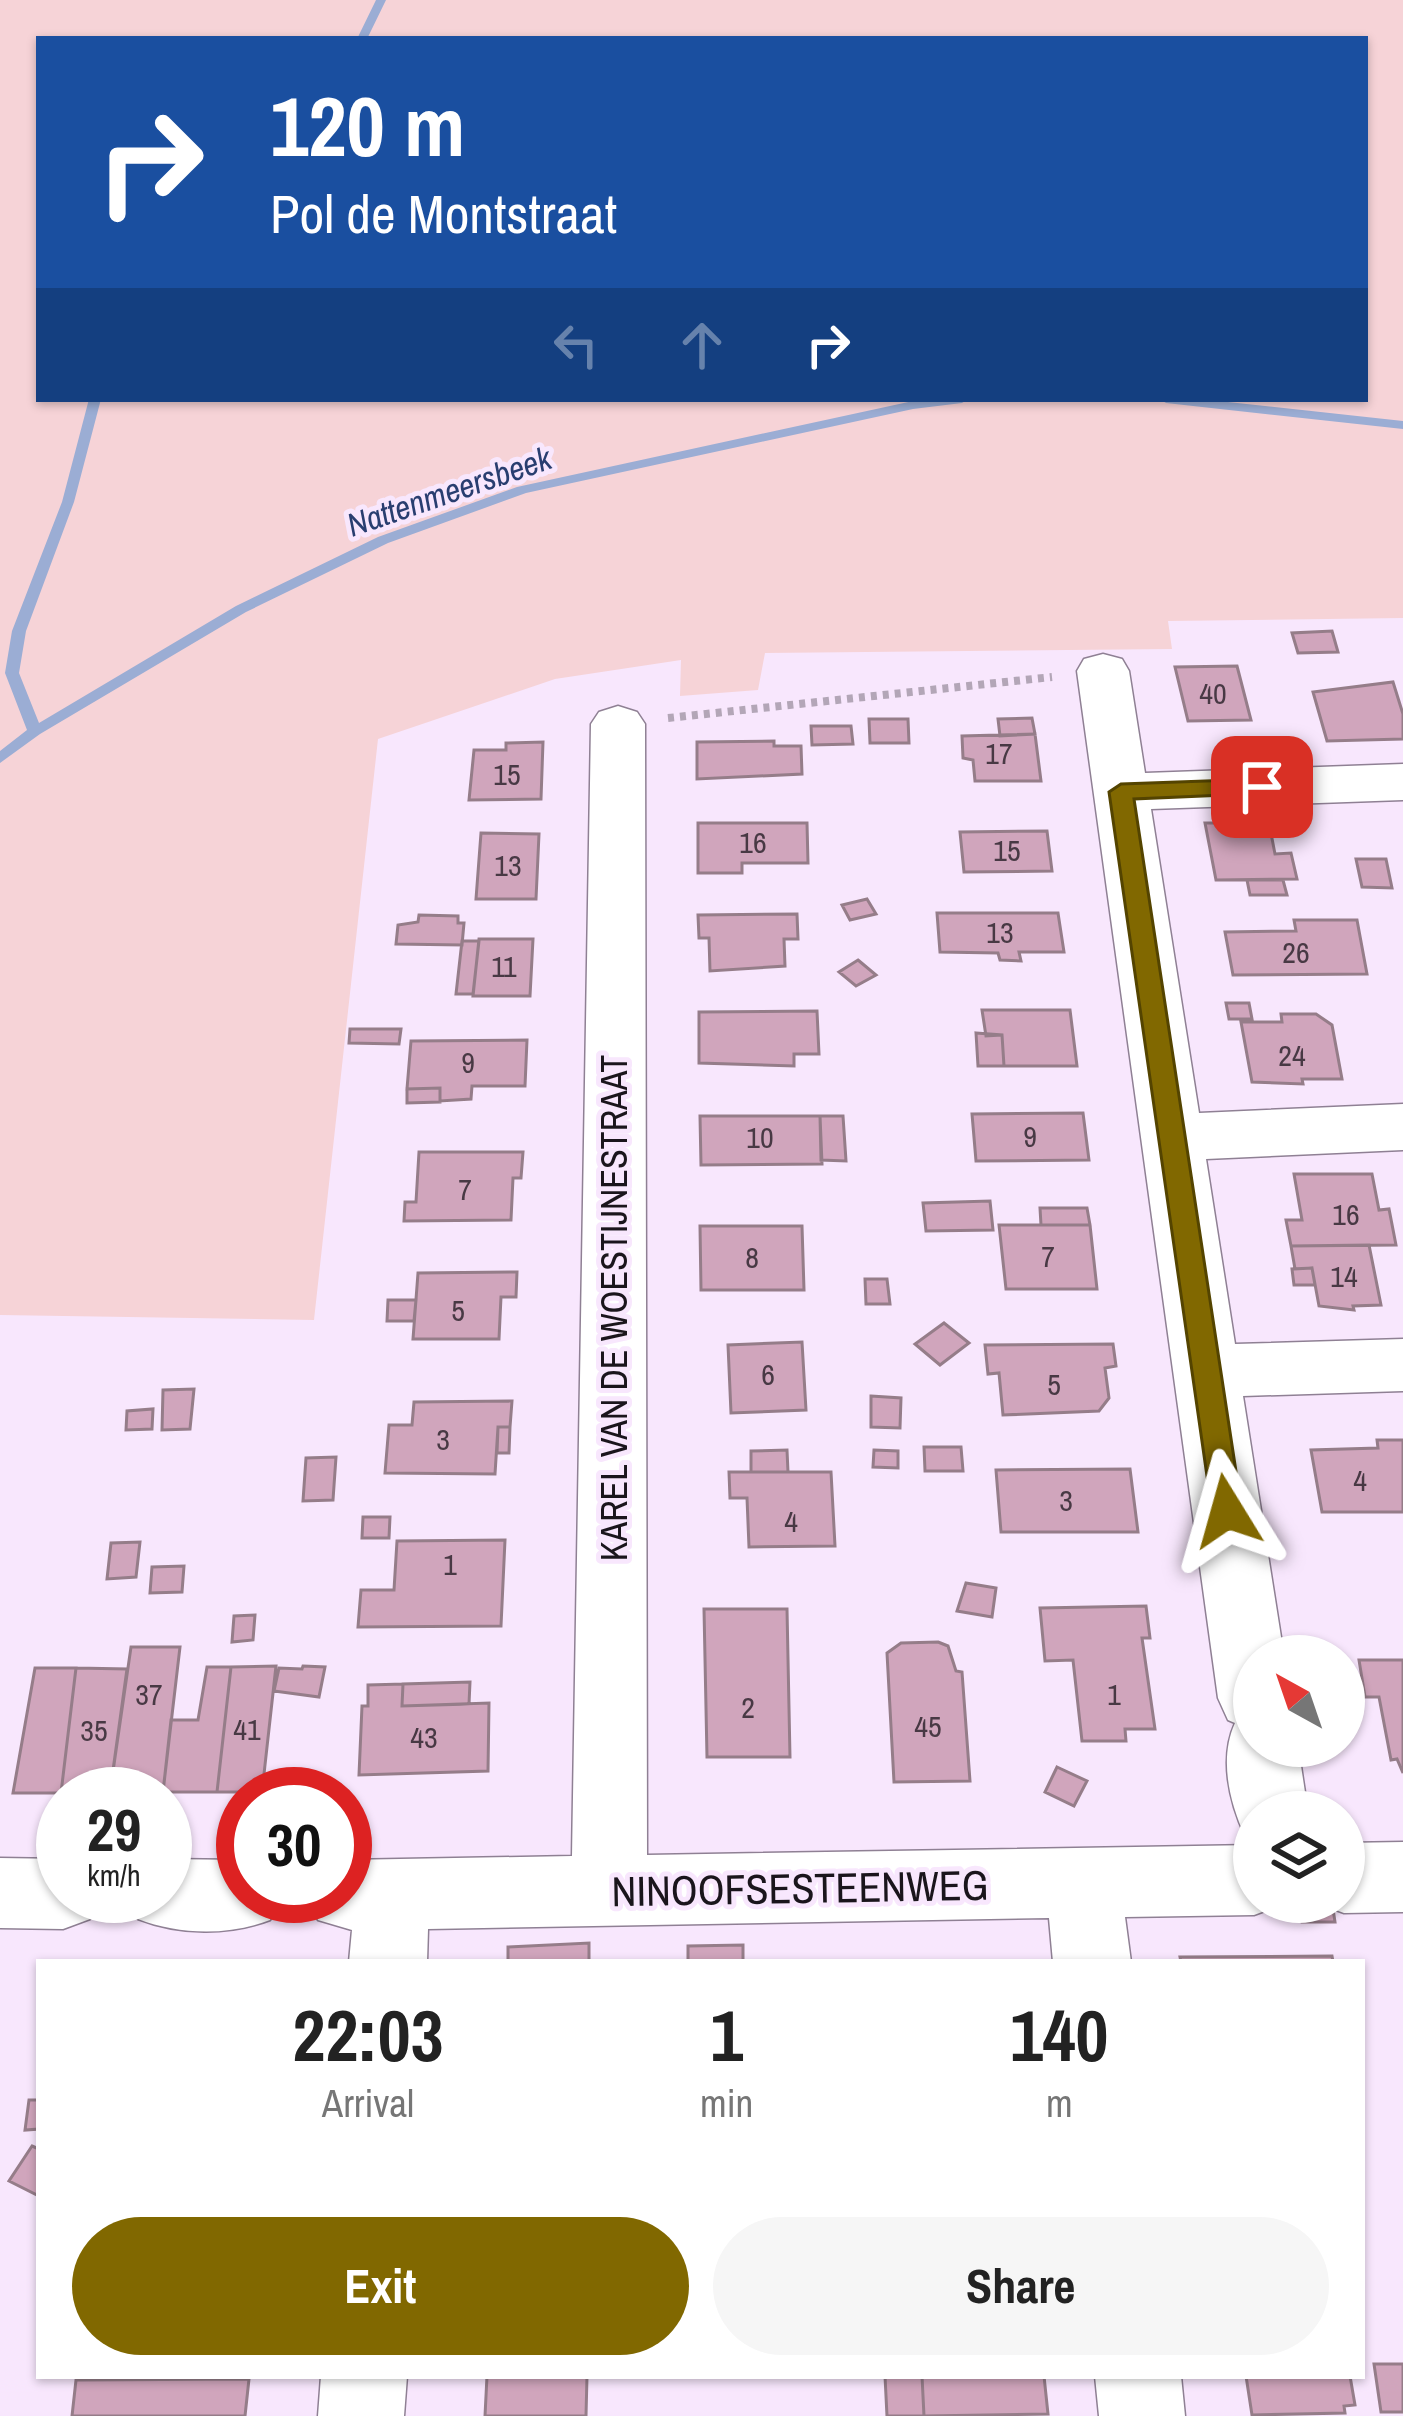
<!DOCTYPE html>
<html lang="en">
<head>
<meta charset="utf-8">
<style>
  :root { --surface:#fff; --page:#f6f6f6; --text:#222; --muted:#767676; --accent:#816800 }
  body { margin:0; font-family:"Archivo Narrow",sans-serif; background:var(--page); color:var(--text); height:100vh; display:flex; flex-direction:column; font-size:45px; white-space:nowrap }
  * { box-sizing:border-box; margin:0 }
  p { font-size:39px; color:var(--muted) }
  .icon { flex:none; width:66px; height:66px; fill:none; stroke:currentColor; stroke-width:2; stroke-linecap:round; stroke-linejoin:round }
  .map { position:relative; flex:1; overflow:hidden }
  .details { position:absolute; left:36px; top:1959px; width:1329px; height:420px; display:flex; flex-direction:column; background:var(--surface); border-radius:0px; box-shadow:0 3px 9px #0004 }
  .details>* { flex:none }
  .guide { position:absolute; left:36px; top:36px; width:1332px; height:366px; border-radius:0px; box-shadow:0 3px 9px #0004; background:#1a4fa0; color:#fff; overflow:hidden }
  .needle { width:78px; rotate:320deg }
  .fabs { position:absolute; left:1233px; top:1635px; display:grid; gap:24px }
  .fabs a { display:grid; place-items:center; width:132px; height:132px; border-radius:50%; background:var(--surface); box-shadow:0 3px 9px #0004; font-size:60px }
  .speed { position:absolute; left:36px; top:1767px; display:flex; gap:24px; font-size:60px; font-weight:700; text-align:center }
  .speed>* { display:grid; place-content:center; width:156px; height:156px; border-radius:50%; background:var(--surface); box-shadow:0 3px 9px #0004; line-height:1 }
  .speed small { font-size:30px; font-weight:400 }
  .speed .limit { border:18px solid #d22; background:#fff; color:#111 }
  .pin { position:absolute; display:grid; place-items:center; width:102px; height:102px; color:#fff; margin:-51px; border-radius:24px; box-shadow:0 6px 18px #0006 }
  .me { position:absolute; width:132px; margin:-66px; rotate:352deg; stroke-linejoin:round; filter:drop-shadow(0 0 9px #0008) }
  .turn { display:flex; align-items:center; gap:42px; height:252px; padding:0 36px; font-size:54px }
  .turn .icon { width:156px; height:156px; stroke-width:2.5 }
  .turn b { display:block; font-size:84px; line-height:102px }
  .lanes { display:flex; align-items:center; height:114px; padding:0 36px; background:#0003; justify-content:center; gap:60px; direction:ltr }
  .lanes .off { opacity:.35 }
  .eta { display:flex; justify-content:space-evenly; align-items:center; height:204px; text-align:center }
  .eta b { font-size:72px; font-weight:700; line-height:84px }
  .primary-button { display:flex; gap:24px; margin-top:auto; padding:24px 36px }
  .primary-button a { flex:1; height:138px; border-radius:72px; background:var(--accent); color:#fff; font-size:48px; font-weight:700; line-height:138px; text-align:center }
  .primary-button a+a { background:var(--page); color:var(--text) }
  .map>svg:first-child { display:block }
</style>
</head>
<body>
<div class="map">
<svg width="1403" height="2416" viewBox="0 0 1403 2416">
  <rect width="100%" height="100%" fill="#f8e7fd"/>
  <!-- green -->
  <path fill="#f6d3d7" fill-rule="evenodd" d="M 0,0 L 1403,0 L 1403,618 L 1168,621 L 1172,649 L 765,653 L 758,690 L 680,696 L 681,660 L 555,679 L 378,739 L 314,1320 L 0,1315 ZM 39,39 L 1365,39 L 1365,399 L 39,399 Z"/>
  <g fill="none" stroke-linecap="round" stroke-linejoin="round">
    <!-- stream -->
    <path fill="#9badd4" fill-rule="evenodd" d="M 376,0 L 386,0 L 367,39 L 357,39 Z
      M 89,399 L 101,399 L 74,502 L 26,631 L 19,673 L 39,723 L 236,606 L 378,537 L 517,487 L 913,401 L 968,399 L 962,403 L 913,409 L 526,493 L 388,543 L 246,612 L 40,734 L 0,763 L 0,751 L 27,730 L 5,673 L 12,631 L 62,502 Z
      M 1160,399 L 1200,399 L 1403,421 L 1403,429 L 1166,403 Z"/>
  </g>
  <!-- building -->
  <path fill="#d0a5bc" stroke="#957d89" stroke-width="3" d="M 1332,631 L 1338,652 L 1298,653 L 1292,633 Z
    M 1237,666 L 1251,720 L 1188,721 L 1175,667 Z
    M 1393,682 L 1403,714 L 1403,739 L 1327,741 L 1313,692 Z
    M 1032,718 L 1035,734 L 1000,736 L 998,719 Z
    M 869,719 L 908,719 L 909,743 L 870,743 Z
    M 811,726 L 851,726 L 853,744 L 812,745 Z
    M 1035,734 L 1041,781 L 975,781 L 973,760 L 963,758 L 962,736 Z
    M 774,741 L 774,746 L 801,746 L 802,774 L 697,779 L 697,742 Z
    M 543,742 L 541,799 L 469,800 L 474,750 L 506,750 L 506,743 Z
    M 1266,803 L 1270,818 L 1239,819 L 1236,805 Z
    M 698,823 L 807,823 L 808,863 L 742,863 L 742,873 L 698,873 Z
    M 1205,823 L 1269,823 L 1275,854 L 1291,853 L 1297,879 L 1216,880 Z
    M 1047,831 L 1052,871 L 964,872 L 960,832 Z
    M 481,833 L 539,834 L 536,899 L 476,899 Z
    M 1356,859 L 1386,859 L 1392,888 L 1362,887 Z
    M 1247,880 L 1283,880 L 1287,895 L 1250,895 Z
    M 867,899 L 876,914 L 850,920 L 842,905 Z
    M 937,913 L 1058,913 L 1064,952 L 1019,952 L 1021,961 L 1000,960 L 998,953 L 940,952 Z
    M 797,914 L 798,939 L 784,939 L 785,966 L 710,971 L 709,938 L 699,938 L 698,915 Z
    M 419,915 L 458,916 L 458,923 L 464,923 L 462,945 L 396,944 L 398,925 L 418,922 Z
    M 1294,920 L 1357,920 L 1367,974 L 1233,975 L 1225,932 L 1296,931 Z
    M 479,939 L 533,939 L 530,996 L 473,996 Z
    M 462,941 L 479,941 L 473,994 L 456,994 Z
    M 858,960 L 876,975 L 856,986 L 839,972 Z
    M 1226,1003 L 1249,1003 L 1252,1019 L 1229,1019 Z
    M 982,1010 L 1070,1010 L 1077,1066 L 1004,1066 L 1002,1035 L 986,1036 Z
    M 817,1011 L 819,1054 L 794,1054 L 794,1066 L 699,1063 L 699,1012 Z
    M 1281,1014 L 1316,1014 L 1332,1025 L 1342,1079 L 1302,1079 L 1303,1084 L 1252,1082 L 1241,1022 L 1282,1022 Z
    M 350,1029 L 401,1029 L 399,1044 L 349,1043 Z
    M 976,1033 L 1002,1035 L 1004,1066 L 978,1066 Z
    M 527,1040 L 525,1086 L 472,1086 L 471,1099 L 440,1101 L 440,1088 L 407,1089 L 411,1041 Z
    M 440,1088 L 440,1102 L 407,1103 L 407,1089 Z
    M 1083,1113 L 1089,1160 L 976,1161 L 972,1114 Z
    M 700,1116 L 820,1116 L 822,1164 L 701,1165 Z
    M 820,1116 L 843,1116 L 846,1161 L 821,1160 Z
    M 419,1152 L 523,1152 L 521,1178 L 513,1178 L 511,1220 L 404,1221 L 405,1202 L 416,1202 Z
    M 1294,1174 L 1372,1174 L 1379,1210 L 1389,1209 L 1396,1245 L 1291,1246 L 1286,1220 L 1302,1220 Z
    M 990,1201 L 993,1230 L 926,1231 L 923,1203 Z
    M 1040,1208 L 1087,1208 L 1090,1225 L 1041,1225 Z
    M 999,1225 L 1090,1225 L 1097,1289 L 1006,1289 Z
    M 700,1226 L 802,1226 L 804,1290 L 701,1290 Z
    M 1369,1245 L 1381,1305 L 1353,1306 L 1354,1310 L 1319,1306 L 1312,1268 L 1295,1269 L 1291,1246 Z
    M 1312,1268 L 1315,1285 L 1294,1285 L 1292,1269 Z
    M 517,1272 L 516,1297 L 501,1297 L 499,1339 L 413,1339 L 418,1273 Z
    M 865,1279 L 887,1279 L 890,1304 L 866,1304 Z
    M 388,1300 L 416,1300 L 414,1321 L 387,1321 Z
    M 944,1323 L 969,1343 L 940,1365 L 915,1344 Z
    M 802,1342 L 806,1410 L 731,1413 L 728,1345 Z
    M 1113,1344 L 1116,1366 L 1105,1368 L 1109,1398 L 1099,1411 L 1003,1415 L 999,1373 L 988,1374 L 985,1345 Z
    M 194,1389 L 190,1429 L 162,1430 L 163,1390 Z
    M 871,1396 L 901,1398 L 900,1428 L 871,1427 Z
    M 512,1401 L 510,1427 L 498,1427 L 495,1474 L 385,1473 L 389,1425 L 412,1425 L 414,1402 Z
    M 153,1409 L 152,1429 L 126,1430 L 127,1411 Z
    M 498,1427 L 510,1427 L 509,1453 L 497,1453 Z
    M 1377,1440 L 1403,1440 L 1403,1512 L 1322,1512 L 1311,1450 L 1378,1448 Z
    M 924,1447 L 961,1447 L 963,1471 L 925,1471 Z
    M 787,1450 L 788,1472 L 751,1472 L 751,1451 Z
    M 874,1450 L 898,1451 L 898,1468 L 873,1467 Z
    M 336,1457 L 333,1500 L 303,1501 L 306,1458 Z
    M 1130,1469 L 1138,1532 L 1001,1532 L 996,1470 Z
    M 729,1472 L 831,1472 L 835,1546 L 749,1547 L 747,1498 L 730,1498 Z
    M 363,1517 L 390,1517 L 389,1538 L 362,1538 Z
    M 505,1540 L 501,1626 L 358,1627 L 361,1590 L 394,1590 L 397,1541 Z
    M 140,1542 L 136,1577 L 107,1579 L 111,1543 Z
    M 184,1566 L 182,1592 L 150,1593 L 152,1567 Z
    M 966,1583 L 996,1588 L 992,1617 L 957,1611 Z
    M 1146,1606 L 1150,1638 L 1142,1638 L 1155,1729 L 1125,1729 L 1126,1741 L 1082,1741 L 1073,1660 L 1045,1661 L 1040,1608 Z
    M 704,1609 L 787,1609 L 790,1757 L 707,1757 Z
    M 255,1615 L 253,1640 L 232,1642 L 234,1616 Z
    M 938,1642 L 948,1646 L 956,1671 L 962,1672 L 970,1781 L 894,1782 L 887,1653 L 901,1643 Z
    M 131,1647 L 180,1647 L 163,1792 L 110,1792 Z
    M 1359,1660 L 1403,1660 L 1403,1773 L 1397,1759 L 1391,1760 L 1379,1697 L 1365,1697 Z
    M 276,1666 L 262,1792 L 217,1792 L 231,1667 Z
    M 303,1666 L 325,1667 L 319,1697 L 274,1691 L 279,1668 L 302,1669 Z
    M 207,1667 L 231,1667 L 217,1792 L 163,1792 L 171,1720 L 198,1720 Z
    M 35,1668 L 76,1668 L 61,1793 L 13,1793 Z
    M 76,1668 L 127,1669 L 110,1792 L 61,1793 Z
    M 470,1682 L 469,1704 L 402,1706 L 403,1684 Z
    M 403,1684 L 402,1706 L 489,1703 L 488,1771 L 359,1775 L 362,1706 L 368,1706 L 368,1685 Z
    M 1057,1767 L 1087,1781 L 1074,1806 L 1045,1792 Z
    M 1299,1902 L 1332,1902 L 1335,1922 L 1302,1922 Z
    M 589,1943 L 589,1962 L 508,1962 L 508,1947 Z
    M 743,1945 L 743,1962 L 688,1962 L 688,1946 Z
    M 1332,1956 L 1333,1962 L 1181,1962 L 1180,1957 Z
    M 29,2100 L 39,2100 L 39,2129 L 25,2130 Z
    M 32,2146 L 39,2149 L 39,2196 L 9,2181 Z
    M 1374,2364 L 1403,2364 L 1403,2412 L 1381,2412 Z
    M 487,2376 L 587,2376 L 586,2416 L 485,2416 Z
    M 885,2376 L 922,2376 L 924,2416 L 887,2416 Z
    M 922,2376 L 1044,2376 L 1048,2414 L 924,2416 Z
    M 1246,2376 L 1350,2376 L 1355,2405 L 1344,2406 L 1345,2413 L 1252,2415 Z
    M 249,2379 L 245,2416 L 72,2416 L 76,2380 Z"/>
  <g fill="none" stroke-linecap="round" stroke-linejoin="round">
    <!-- street casing -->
    <g stroke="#8f8094" stroke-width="3">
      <path id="street" d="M 1103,654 L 1122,659 L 1129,671 L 1145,773 L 1403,764 L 1403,800 L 1151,809 L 1199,1113 L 1403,1104 L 1403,1150 L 1206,1159 L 1235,1344 L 1403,1339 L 1403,1391 L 1243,1396 L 1284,1656 L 1254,1656 L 1254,1746 L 1298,1746 L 1308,1812 L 1254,1812 L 1254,1839 L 1245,1836 C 1229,1801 1219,1758 1235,1723 L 1228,1720 L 1218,1698 L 1077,671 L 1084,659 Z
        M 618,706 L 637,712 L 645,724 L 647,1855 L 1254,1845 L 1254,1902 L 1281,1905 L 1254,1915 L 1125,1917 L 1131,1962 L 1053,1962 L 1049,1918 L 428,1929 L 427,1962 L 349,1962 L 352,1930 L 318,1920 L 307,1896 L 345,1896 L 345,1860 L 572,1856 L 591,724 L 599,712 Z
        M 1403,1842 L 1403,1912 L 1344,1913 L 1317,1903 L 1344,1902 L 1344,1843 Z
        M 0,1858 L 63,1859 L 63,1896 L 100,1896 L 90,1919 L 63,1929 L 0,1928 Z
        M 165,1859 L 243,1860 L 243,1896 L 281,1896 L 270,1920 C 229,1936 179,1935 138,1919 L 128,1896 L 165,1896 Z
        M 321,2376 L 407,2376 L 404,2416 L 318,2416 Z
        M 1095,2376 L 1181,2376 L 1185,2416 L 1099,2416 Z"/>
    </g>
    <!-- path -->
    <path stroke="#b3a6b7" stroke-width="8" stroke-dasharray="6 6" stroke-linecap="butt" d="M 668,718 L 1052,677"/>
    <!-- street -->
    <use href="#street" fill="#fff" fill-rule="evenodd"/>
  </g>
  <!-- route -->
  <path fill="#816800" stroke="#544400" stroke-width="3" d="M 1262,779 L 1271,781 L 1271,793 L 1134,799 L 1242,1511 L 1237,1520 L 1227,1523 L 1216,1520 L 1212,1511 L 1109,792 L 1121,784 Z"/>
  <g text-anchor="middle" stroke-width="10" stroke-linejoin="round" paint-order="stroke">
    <!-- number labels -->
    <g font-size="30" fill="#483944">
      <text x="1213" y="704">40</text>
      <text x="999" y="764">17</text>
      <text x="507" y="785">15</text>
      <text x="753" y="853">16</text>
      <text x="1007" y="861">15</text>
      <text x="508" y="876">13</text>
      <text x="1000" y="943">13</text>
      <text x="1296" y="963">26</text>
      <text x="504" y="977">11</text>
      <text x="1292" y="1066">24</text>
      <text x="468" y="1073">9</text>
      <text x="1030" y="1147">9</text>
      <text x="760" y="1148">10</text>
      <text x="465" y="1200">7</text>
      <text x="1346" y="1225">16</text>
      <text x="1048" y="1267">7</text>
      <text x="752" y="1268">8</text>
      <text x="1344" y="1287">14</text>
      <text x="458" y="1321">5</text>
      <text x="768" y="1385">6</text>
      <text x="1054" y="1395">5</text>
      <text x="443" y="1450">3</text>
      <text x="1360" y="1491">4</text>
      <text x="1066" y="1511">3</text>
      <text x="791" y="1532">4</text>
      <text x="450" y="1575">1</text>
      <text x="149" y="1705">37</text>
      <text x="1114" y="1705">1</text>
      <text x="748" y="1718">2</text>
      <text x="928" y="1737">45</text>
      <text x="247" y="1740">41</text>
      <text x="94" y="1741">35</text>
      <text x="424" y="1748">43</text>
    </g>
    <!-- far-water labels -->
    <g font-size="33" font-style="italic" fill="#293e70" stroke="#f8e7fd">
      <text transform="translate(449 491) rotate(-19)" y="12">Nattenmeersbeek</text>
    </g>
    <!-- street labels -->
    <g font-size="36" fill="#1a151c" stroke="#f8e7fd">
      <text transform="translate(614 1308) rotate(-90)" y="13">KAREL VAN DE WOESTIJNESTRAAT</text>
    </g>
    <!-- near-street labels -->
    <g font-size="42" fill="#1a151c" stroke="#f8e7fd">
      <text transform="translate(800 1888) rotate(-1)" y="15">NINOOFSESTEENWEG</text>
    </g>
  </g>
</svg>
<div class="fabs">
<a><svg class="needle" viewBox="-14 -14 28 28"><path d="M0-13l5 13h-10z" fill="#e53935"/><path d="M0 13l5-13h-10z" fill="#767676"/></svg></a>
<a><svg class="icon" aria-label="layers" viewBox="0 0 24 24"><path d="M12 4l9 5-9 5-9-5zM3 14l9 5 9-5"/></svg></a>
</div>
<div class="speed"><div>29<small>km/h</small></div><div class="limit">30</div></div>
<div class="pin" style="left:1262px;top:787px;background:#d93025"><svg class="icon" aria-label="arrive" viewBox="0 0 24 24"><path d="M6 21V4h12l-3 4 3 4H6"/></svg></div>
<svg class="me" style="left:1227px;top:1511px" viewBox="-20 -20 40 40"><path d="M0-17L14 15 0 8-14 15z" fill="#816800" stroke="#fff" stroke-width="4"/></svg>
<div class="guide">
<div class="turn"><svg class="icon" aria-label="right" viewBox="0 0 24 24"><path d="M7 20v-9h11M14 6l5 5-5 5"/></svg><div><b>120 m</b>Pol de Montstraat</div></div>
<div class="lanes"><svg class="icon off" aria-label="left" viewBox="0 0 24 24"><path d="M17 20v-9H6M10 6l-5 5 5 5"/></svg><svg class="icon off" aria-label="ahead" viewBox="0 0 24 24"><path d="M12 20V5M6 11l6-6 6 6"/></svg><svg class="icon" aria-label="right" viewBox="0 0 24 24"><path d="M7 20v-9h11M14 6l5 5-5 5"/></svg></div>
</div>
<section class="details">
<div class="eta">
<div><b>22:03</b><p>Arrival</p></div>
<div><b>1</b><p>min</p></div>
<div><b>140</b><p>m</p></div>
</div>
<div class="primary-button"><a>Exit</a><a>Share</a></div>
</section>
</div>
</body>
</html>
